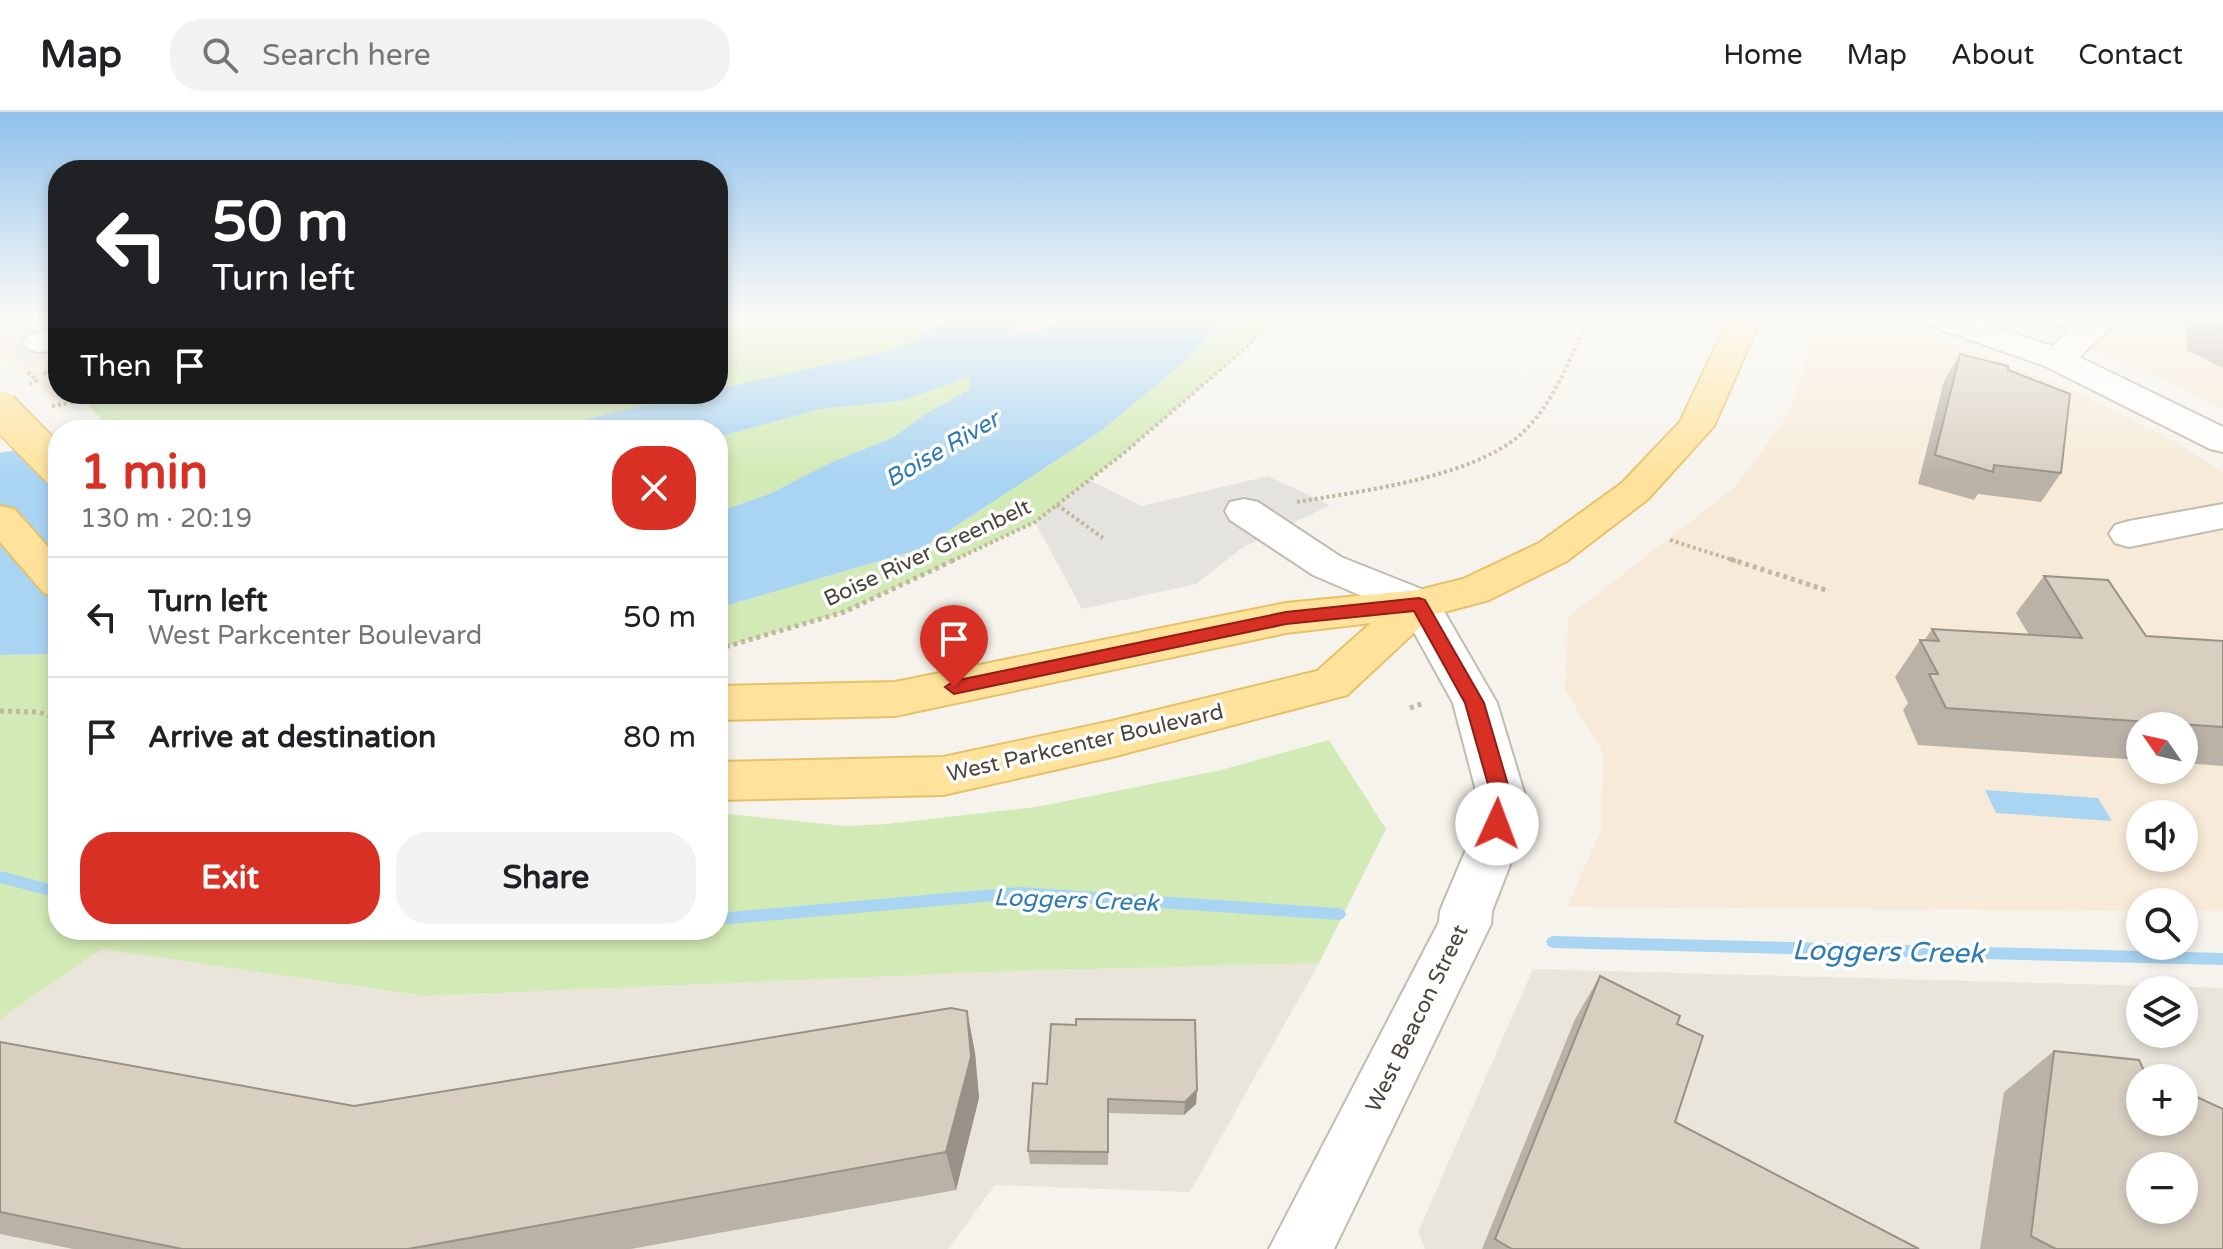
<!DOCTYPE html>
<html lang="en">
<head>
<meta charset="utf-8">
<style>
  :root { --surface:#fff; --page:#f2f2f2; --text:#202124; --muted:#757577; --line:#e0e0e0; --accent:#d93025 }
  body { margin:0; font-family:"Varela Round",sans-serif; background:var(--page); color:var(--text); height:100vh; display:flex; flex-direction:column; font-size:30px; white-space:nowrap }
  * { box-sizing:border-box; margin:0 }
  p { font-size:26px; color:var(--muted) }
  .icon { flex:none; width:44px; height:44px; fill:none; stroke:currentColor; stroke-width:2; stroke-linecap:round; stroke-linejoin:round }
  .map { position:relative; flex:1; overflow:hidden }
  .panel { position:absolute; left:48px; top:308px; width:680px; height:520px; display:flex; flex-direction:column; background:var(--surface); border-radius:32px; box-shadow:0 4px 12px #0003 }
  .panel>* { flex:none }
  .top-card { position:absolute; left:48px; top:48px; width:680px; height:244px; border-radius:32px; box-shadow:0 4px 12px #0003; background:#202124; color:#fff; overflow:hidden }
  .needle { width:52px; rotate:304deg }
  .buttons { position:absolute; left:2126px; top:600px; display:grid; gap:16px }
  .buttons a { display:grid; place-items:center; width:72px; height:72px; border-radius:50%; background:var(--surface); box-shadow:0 4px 12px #0003; font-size:40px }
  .pin { position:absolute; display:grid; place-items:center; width:68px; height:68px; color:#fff; margin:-82px -34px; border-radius:50% 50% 50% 0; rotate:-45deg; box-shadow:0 0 8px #0007 }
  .pin .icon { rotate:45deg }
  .me { position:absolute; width:88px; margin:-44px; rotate:2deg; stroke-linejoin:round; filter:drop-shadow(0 0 6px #0008) }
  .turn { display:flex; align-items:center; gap:28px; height:168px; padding:0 32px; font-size:36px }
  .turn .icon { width:104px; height:104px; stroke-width:2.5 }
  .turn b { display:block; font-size:56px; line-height:68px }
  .then { display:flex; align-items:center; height:76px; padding:0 32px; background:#0003; gap:16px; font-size:30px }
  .round { display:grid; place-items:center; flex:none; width:84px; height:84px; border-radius:32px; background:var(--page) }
  .headline { display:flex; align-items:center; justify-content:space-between; height:136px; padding:0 32px }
  h1 { font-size:48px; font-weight:800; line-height:60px; color:var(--accent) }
  .button { display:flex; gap:16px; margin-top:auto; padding:16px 32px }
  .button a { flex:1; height:92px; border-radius:32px; background:var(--accent); color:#fff; font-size:32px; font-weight:800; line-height:92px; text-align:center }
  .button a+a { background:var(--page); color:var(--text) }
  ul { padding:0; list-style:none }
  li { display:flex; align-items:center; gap:24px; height:120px; padding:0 32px; border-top:2px solid var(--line) }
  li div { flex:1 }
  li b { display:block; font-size:30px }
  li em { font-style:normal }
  header { display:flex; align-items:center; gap:48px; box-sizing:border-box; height:112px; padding:0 40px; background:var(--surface); border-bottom:2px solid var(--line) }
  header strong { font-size:38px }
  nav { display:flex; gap:44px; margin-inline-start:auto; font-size:28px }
  .search { width:560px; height:72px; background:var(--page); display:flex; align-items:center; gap:20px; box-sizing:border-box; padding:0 28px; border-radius:32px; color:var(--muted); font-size:30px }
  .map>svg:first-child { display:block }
</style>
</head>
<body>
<header>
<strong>Map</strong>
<div class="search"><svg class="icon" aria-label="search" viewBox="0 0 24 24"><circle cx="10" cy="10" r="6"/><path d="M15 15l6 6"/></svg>Search here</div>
<nav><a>Home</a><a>Map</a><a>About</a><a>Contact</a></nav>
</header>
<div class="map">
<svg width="2223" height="1137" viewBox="0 0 2223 1137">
  <rect width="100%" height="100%" fill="#f6f3ec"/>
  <!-- residential -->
  <path fill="#eae5da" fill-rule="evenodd" d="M 0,822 L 426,884 L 1012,859 L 1319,851 L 1190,1080 L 995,1073 L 948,1137 L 0,1137 Z
    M 1533,857 L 2223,876 L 2223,1137 L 1425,1137 L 1418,1120 ZM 2140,878 L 2184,878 L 2184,922 L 2140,922 ZM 2140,966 L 2184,966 L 2184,1010 L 2140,1010 ZM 2140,1054 L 2184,1054 L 2184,1098 L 2140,1098 Z"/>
  <!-- commercial -->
  <path fill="#f7ead8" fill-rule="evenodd" d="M 0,206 L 58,206 L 58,282 L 109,282 L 55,288 L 0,239 Z
    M 1821,206 L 1873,206 L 1988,244 L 2082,282 L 2172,328 L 2223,360 L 2223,799 L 2184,799 L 2184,790 L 2140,790 L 2140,799 L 1567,795 L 1601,718 L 1603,641 L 1565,578 L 1568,505 L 1736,374 L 1786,306 ZM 2140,614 L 2184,614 L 2184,658 L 2140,658 ZM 2140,702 L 2184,702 L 2184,746 L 2140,746 Z
    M 2007,206 L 2223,206 L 2223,297 L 2165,267 Z"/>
  <!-- green -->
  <path fill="#d2eab5" d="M 718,206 L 952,206 L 897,237 L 718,277 Z
    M 1230,206 L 1272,206 L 1249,233 L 1124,341 L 1035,410 L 844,500 L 718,537 L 718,496 L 921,437 L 1101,319 L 1177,256 Z
    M 970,265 L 970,277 L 927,301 L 892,326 L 832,350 L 769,382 L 718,400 L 718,325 L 821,297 L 900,289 Z
    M 109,282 L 696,282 L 537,318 L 160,318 L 152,312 L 110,318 L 82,285 Z
    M 58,542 L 58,818 L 718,818 L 718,701 L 845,714 L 887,712 L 1036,695 L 1221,658 L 1329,628 L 1386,717 L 1319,851 L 1012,859 L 426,884 L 101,837 L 0,907 L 0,543 Z"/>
  <!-- parking -->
  <path fill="#e5e3e0" d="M 58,209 L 58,247 L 52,249 L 47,244 L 25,252 L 0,228 L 0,220 Z
    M 1268,364 L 1330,393 L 1242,436 L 1196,472 L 1082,497 L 1035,410 L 1089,368 L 1142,394 Z"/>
  <!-- water -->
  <path fill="#a9d4f2" d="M 952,206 L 1020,206 L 1014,218 L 1039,218 L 1061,206 L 1230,206 L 1177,256 L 1101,319 L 921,437 L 718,496 L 718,400 L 769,382 L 832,350 L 892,326 L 927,301 L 970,277 L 970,265 L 900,289 L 821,297 L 718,325 L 718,318 L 537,318 L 696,282 L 718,282 L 718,277 L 897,237 Z
    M 58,330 L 58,542 L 0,543 L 0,341 Z
    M 1985,678 L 2098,686 L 2112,709 L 1996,701 Z"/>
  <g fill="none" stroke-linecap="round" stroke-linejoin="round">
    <!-- stream -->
    <path fill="#a9d4f2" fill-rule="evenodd" d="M 0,759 L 58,774 L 58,786 L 0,771 Z
      M 1019,775 L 1339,796 L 1344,798 L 1346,802 L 1344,806 L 1339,808 L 1019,787 L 718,813 L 718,801 Z
      M 1553,824 L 2223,841 L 2223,853 L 1553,836 L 1548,834 L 1546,830 L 1548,826 Z"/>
    <!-- minor casing -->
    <g stroke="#c2bbae" stroke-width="4">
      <path id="minor" d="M 1923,206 L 1969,206 L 2052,234 L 2071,218 L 2057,213 L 2052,206 C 2070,206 2099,200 2110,216 L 2079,245 L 2223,315 L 2223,340 L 2210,337 L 2045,254 L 1928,213 Z
        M 58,217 L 58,237 L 39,240 L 27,237 L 23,230 L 27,223 Z
        M 1244,387 L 1258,390 L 1341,445 L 1434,482 L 1497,591 L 1527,690 L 1517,735 L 1492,799 L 1491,812 L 1334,1137 L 1269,1137 L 1439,810 L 1440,799 L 1467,735 L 1479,690 L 1453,591 L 1404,502 L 1313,463 L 1230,408 L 1225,399 L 1230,390 Z
        M 2223,392 L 2223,416 L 2129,435 L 2115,431 L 2109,422 L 2115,413 L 2129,409 Z"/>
    </g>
    <!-- major casing -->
    <g stroke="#e6c16a" stroke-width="4">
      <path id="major" d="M 1729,206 L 1761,206 L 1714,314 L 1648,387 L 1567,449 L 1489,488 L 1433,503 L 1347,583 L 1112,645 L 943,683 L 718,688 L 718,650 L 943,645 L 1112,609 L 1317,559 L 1371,511 L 1286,521 L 895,604 L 718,608 L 718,574 L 895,570 L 1286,491 L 1419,478 L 1463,467 L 1539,431 L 1622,371 L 1680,310 Z
        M 0,394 L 14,397 L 58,446 L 58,485 L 44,481 L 0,430 Z"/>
    </g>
    <!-- path-far1 -->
    <path stroke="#c4b79f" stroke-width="4" stroke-dasharray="3 3" stroke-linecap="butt" d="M 28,260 L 37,268 L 30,272
      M 44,260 L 58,268
      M 52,294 L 119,282
      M 1297,390 C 1361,379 1470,366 1520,323 C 1553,294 1571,245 1588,206
      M 1057,393 L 1103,426
      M 1670,428 L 1736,449
      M 952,449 L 1035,410 L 1124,341 L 1249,233 L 1272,206"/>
    <!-- path -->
    <path stroke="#c4b79f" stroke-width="5" stroke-dasharray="4 4" stroke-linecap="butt" d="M 1730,447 L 1829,479
      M 718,537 L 844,500 L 956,447
      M 1410,596 L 1424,591
      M 0,599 L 38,600 L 58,606"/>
    <!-- minor -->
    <use href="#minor" fill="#fff" fill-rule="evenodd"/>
    <!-- major -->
    <use href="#major" fill="#ffe39c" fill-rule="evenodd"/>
    <!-- major-bridge casing -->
    <g stroke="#e6c16a" stroke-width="39" stroke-linecap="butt">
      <path id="major-bridge" d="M 0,297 L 58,356"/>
    </g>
    <!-- major-bridge -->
    <use href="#major-bridge" stroke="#ffe39c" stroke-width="36"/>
  </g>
  <!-- wall -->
  <path fill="#bab2a6" d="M 2185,206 L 2223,206 L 2223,256 L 2187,238 Z
    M 1960,242 L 2008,258 L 2061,361 L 2041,390 L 1978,382 L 1974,388 L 1918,372 L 1944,269 Z
    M 2044,464 L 2146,524 L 2223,529 L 2223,654 L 2184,651 L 2184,614 L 2140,614 L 2140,648 L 1918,633 L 1903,598 L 1908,591 L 1895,565 L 1920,528 L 1924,529 L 1932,517 L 2029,523 L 2016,501 Z
    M 1600,864 L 1677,912 L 1675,1010 L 1919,1137 L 1482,1137 L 1575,907 Z
    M 967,899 L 975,941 L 979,986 L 956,1078 L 631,1137 L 73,1137 L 0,1122 L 0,930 L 354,994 Z
    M 2054,939 L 2145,961 L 2223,1137 L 1980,1137 L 2004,980 Z
    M 1047,972 L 1197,978 L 1196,992 L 1184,1003 L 1109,1001 L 1108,1053 L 1030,1052 L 1028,1039 Z"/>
  <!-- shaded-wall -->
  <path fill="#979187" d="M 967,899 L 975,941 L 979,986 L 956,1078 L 946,1040 Z
    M 1197,978 L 1196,992 L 1184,1003 L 1185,990 Z"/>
  <!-- building -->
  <path fill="#d8cfc1" stroke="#979187" stroke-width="2" fill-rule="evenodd" d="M 2207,206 L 2223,206 L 2223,218 L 2208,210 Z
    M 1960,242 L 2008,254 L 2008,258 L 2070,282 L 2061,361 L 1994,353 L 1993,360 L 1935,343 Z
    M 2044,464 L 2108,468 L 2146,524 L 2223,529 L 2223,615 L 1946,596 L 1929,562 L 1938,562 L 1920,528 L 1939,529 L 1932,517 L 2082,526 Z
    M 1600,864 L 1680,904 L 1677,912 L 1703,924 L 1675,1010 L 1919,1137 L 1512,1137 L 1495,1127 Z
    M 951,896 L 967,899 L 971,945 L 946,1040 L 408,1137 L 182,1137 L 0,1100 L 0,930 L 354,994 Z
    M 1076,907 L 1195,908 L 1197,978 L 1185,990 L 1108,987 L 1108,1040 L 1028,1039 L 1033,971 L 1047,972 L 1051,912 L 1076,913 Z
    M 2054,939 L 2139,948 L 2145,961 L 2156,966 L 2140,966 L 2140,1010 L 2184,1010 L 2184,979 L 2223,997 L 2223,1137 L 2056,1137 L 2031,1124 ZM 2140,1054 L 2184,1054 L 2184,1098 L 2140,1098 Z"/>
  <!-- sky -->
  <linearGradient id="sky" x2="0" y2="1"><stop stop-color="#8fc1ec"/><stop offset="0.56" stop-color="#fbfaf6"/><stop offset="1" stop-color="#fbfaf6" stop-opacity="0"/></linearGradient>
  <rect width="2223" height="365" fill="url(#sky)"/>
  <!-- route -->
  <path fill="#d93025" stroke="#8d1f18" stroke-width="2" d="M 1419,486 L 1425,488 L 1484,591 L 1513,690 L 1504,718 L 1497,721 L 1490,718 L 1487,712 L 1493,690 L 1465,591 L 1414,499 L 1286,512 L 954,582 L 945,575 L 954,569 L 1286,500 Z"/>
  <g text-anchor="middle" stroke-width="7" stroke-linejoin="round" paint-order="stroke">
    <!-- street labels -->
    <g font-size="22" fill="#4b4439" stroke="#fff">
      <text transform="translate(927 440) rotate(-25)" y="8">Boise River Greenbelt</text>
      <text transform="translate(1085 630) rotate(-13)" y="8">West Parkcenter Boulevard</text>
      <text transform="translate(1416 906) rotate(-64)" y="8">West Beacon Street</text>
    </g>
    <!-- water labels -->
    <g font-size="24" font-style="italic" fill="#2e7ab2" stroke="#fff">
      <text transform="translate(942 337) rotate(-30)" y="8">Boise River</text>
      <text transform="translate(1076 788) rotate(2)" y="8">Loggers Creek</text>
    </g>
    <!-- near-water labels -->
    <g font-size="28" font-style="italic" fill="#2e7ab2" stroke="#fff">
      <text transform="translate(1888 839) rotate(1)" y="10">Loggers Creek</text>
    </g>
  </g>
</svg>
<div class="buttons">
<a><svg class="needle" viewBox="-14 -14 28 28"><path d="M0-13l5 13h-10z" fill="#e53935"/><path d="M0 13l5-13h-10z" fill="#757577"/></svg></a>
<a><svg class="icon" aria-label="sound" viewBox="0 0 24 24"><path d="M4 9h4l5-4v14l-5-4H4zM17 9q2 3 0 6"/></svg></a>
<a><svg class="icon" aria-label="search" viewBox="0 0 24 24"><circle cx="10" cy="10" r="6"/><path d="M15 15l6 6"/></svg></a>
<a><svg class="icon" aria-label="layers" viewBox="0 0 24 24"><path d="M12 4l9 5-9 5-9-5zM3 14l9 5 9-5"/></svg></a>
<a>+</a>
<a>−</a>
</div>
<div class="pin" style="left:954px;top:575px;background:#d93025"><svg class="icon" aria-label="arrive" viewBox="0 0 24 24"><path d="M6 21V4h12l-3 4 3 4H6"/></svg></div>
<svg class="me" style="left:1497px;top:712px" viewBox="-20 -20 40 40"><circle r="19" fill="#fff"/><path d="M0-13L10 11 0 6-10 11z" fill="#d93025"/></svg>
<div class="top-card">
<div class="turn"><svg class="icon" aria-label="left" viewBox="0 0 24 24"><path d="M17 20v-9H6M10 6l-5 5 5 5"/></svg><div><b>50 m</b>Turn left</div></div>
<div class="then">Then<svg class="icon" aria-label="arrive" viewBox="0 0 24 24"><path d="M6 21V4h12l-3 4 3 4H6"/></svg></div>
</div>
<section class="panel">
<div class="headline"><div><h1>1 min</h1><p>130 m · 20:19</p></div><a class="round" style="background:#d93025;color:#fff"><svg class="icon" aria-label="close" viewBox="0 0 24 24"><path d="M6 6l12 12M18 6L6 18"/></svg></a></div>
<ul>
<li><svg class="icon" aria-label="left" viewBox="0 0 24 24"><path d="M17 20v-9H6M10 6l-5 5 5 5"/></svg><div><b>Turn left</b><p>West Parkcenter Boulevard</p></div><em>50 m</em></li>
<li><svg class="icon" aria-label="arrive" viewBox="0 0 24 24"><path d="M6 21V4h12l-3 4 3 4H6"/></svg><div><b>Arrive at destination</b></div><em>80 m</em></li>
</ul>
<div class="button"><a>Exit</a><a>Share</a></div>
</section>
</div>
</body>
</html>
